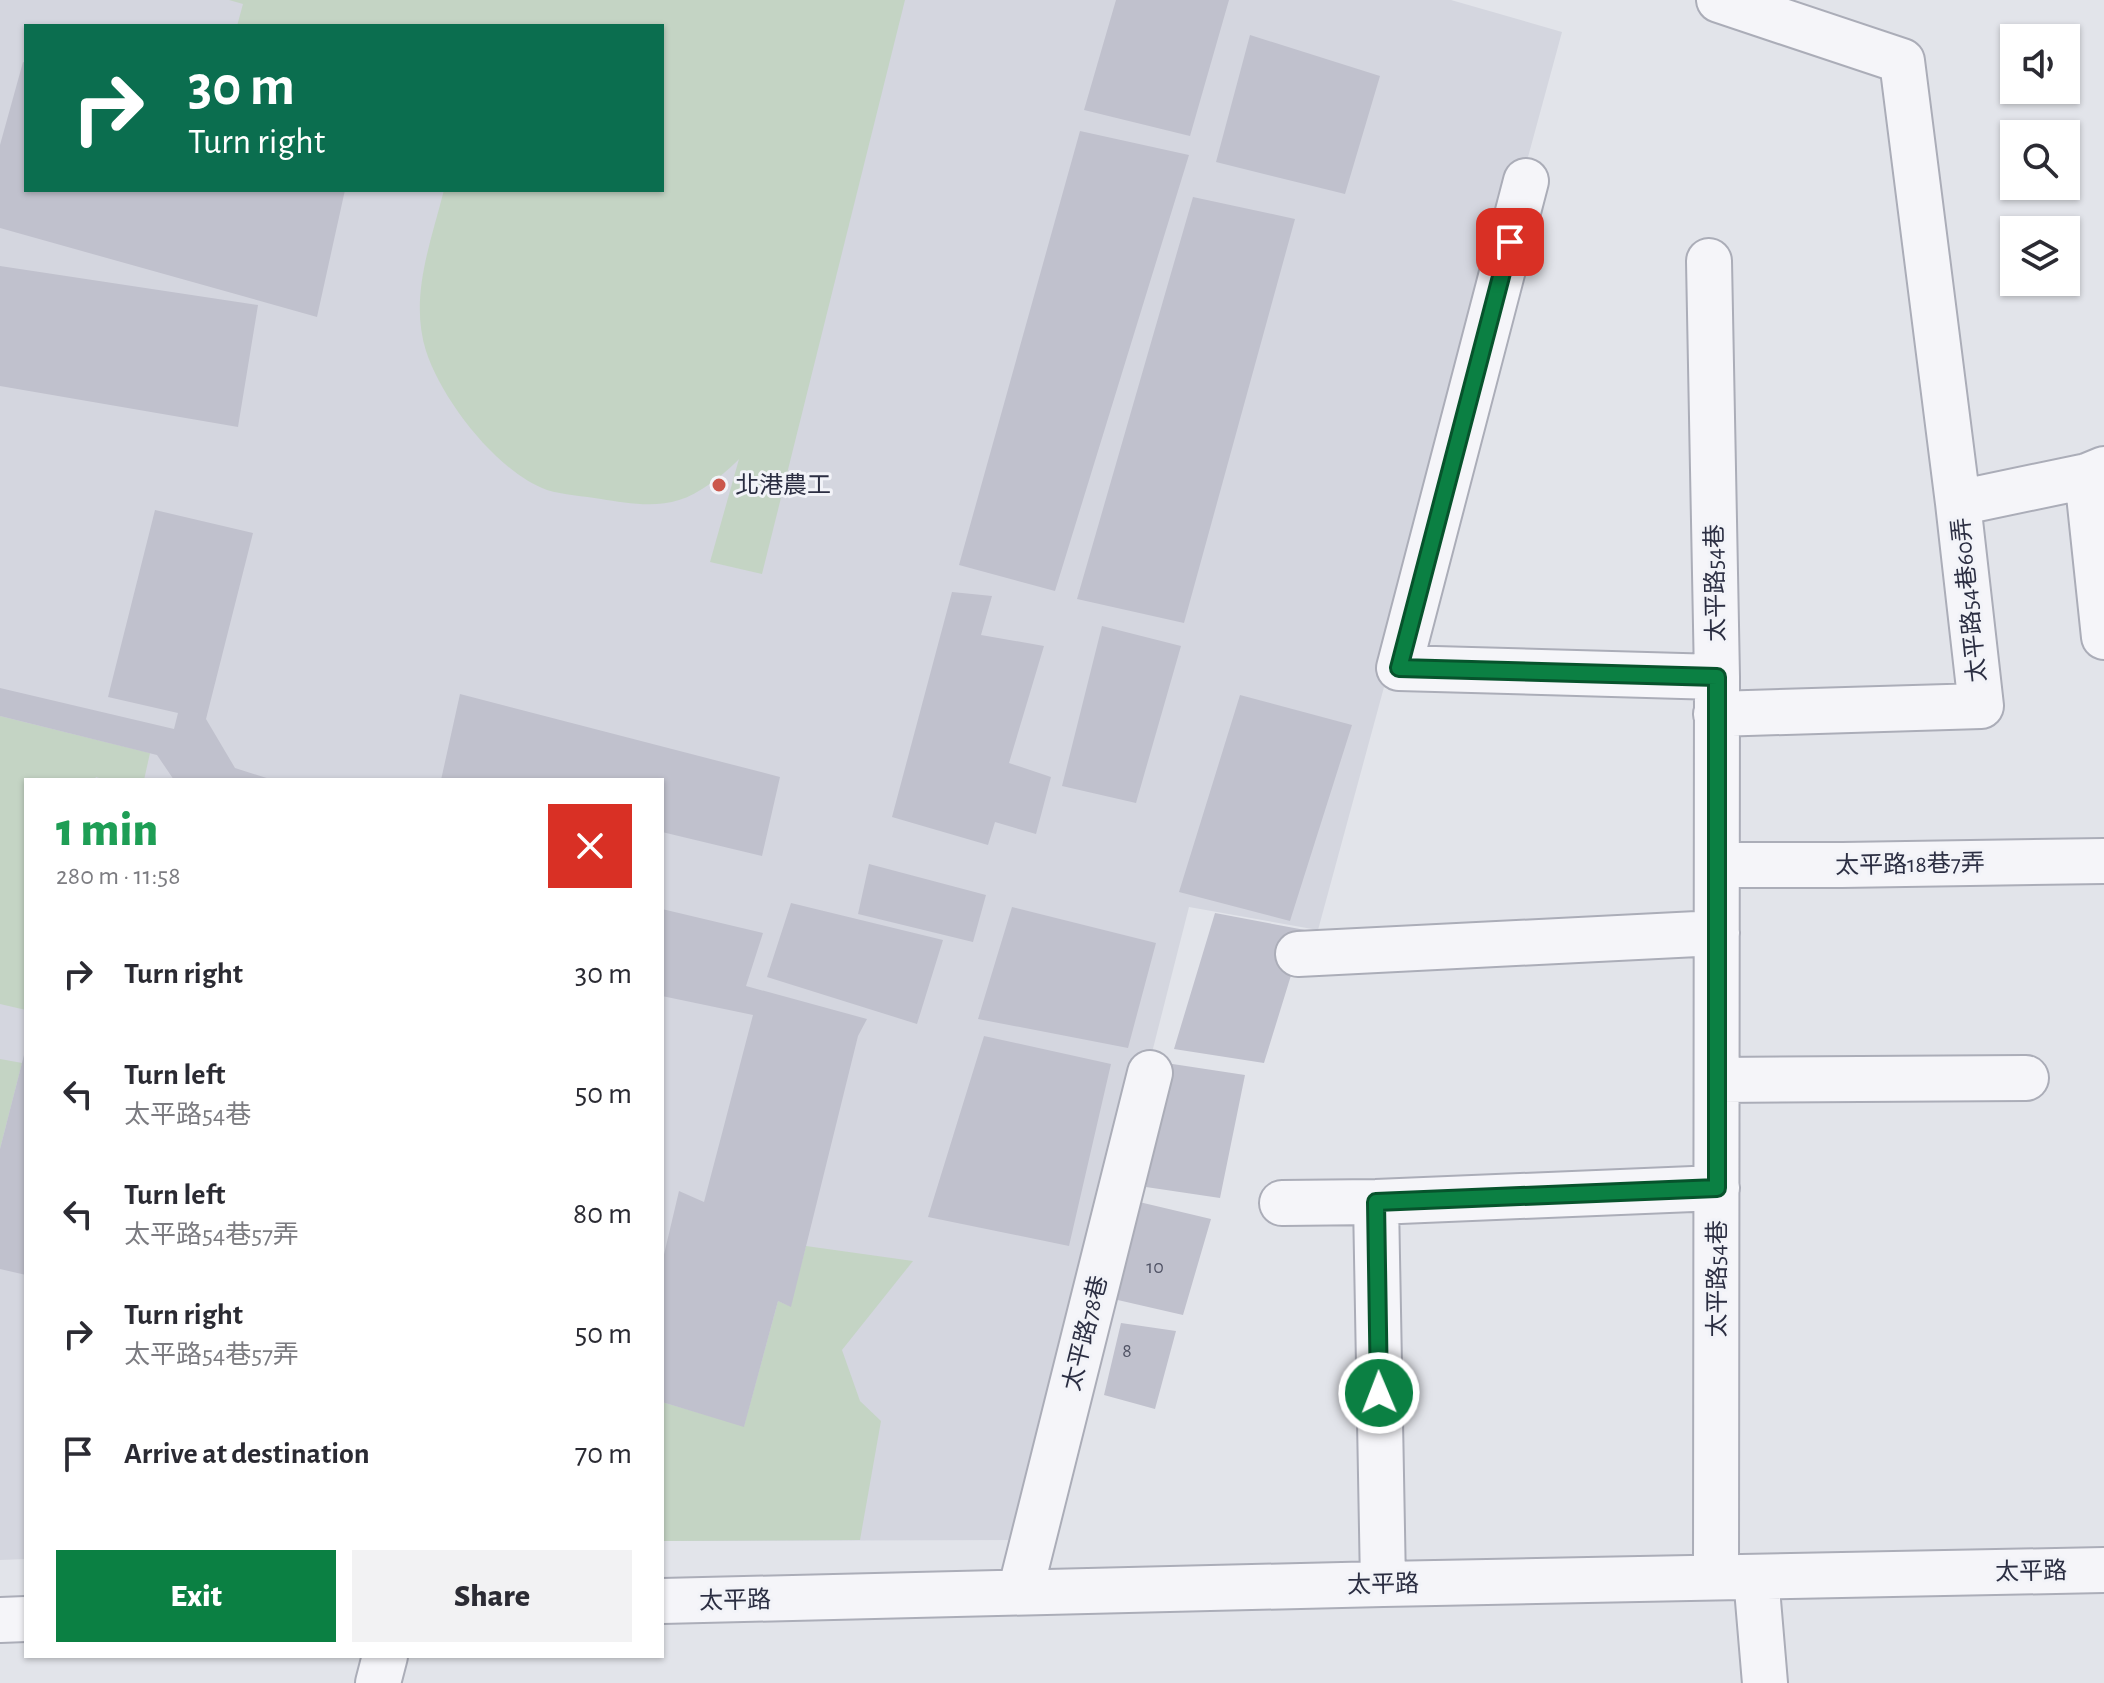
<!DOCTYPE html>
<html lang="en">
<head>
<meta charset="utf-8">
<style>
  :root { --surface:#fff; --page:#f2f2f3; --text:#2b2b33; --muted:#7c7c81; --accent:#0b8043 }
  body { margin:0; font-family:"Alegreya Sans","Noto Sans TC",sans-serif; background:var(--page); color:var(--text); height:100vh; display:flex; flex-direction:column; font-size:30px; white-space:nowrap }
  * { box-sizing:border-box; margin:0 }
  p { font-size:26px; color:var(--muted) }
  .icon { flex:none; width:44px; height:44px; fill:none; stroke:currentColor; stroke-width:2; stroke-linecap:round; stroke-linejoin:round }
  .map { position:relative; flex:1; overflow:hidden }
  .panel { position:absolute; left:24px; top:778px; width:640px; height:880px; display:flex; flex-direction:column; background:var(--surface); border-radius:0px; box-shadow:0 2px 6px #0004 }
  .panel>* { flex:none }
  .top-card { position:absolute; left:24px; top:24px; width:640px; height:168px; border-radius:0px; box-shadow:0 2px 6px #0004; background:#0b6e4f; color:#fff; overflow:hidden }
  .fabs { position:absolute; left:2000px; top:24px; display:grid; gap:16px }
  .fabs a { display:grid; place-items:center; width:80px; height:80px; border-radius:0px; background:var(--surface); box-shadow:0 2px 6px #0004; font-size:40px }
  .pin { position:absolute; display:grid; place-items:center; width:68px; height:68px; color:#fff; margin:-34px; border-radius:16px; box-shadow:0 4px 12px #0006 }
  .me { position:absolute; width:88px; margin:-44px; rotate:359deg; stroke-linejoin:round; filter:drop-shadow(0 0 6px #0008) }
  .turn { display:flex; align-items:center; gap:28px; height:168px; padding:0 32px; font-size:36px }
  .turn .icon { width:104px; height:104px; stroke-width:2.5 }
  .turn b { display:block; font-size:56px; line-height:68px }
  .round { display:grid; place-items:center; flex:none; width:84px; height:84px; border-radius:0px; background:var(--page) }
  .headline { display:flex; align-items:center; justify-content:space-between; height:136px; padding:0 32px }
  h1 { font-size:48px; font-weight:800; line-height:60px; color:#1e9e55 }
  .primary-button { display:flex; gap:16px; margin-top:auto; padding:16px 32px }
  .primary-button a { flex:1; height:92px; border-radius:0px; background:var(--accent); color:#fff; font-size:32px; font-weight:800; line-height:92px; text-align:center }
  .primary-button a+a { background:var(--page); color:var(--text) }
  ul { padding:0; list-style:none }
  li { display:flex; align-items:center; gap:24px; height:120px; padding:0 32px }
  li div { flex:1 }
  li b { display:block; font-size:30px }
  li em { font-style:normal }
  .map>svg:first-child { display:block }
</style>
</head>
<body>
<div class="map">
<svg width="2104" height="1683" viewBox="0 0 2104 1683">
  <rect width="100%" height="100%" fill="#e2e4ea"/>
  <!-- built -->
  <path fill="#d4d6df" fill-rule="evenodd" d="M 0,0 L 1451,0 L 1562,32 L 1318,930 L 1189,907 L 1028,1540 L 662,1541 L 662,780 L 26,780 L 26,1559 L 0,1560 ZM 26,26 L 662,26 L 662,190 L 26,190 Z"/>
  <!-- green -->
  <path fill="#c4d4c4" d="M 229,0 L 905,0 L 762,574 L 710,562 L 739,459 C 726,473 698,495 679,500 C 655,508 625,503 601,499 C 584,496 563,495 547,490 C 497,472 442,400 426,351 C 409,297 431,242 444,190 L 662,190 L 662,26 L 237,26 L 243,4 Z
    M 0,716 L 150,753 L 144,780 L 106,780 L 96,777 L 94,780 L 26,780 L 26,1010 L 0,1004 Z
    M 0,1059 L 22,1063 L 0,1149 Z
    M 806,1246 L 913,1261 L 842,1350 L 860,1401 L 881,1421 L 860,1540 L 662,1541 L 662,1402 L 744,1426 L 778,1301 L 790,1306 Z"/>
  <!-- building -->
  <path fill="#c0c1cd" d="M 1116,0 L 1229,0 L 1190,136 L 1084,110 Z
    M 1250,35 L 1380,76 L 1345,194 L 1216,162 Z
    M 23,62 L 26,63 L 26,190 L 345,190 L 317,317 L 0,228 L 0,145 Z
    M 1080,131 L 1189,155 L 1055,591 L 959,565 Z
    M 1193,197 L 1295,219 L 1184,623 L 1077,599 Z
    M 0,266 L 258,305 L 238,427 L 0,386 Z
    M 155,510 L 253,533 L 206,719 L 235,768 L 273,780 L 174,780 L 157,755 L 0,716 L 0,688 L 174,729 L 178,713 L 108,697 Z
    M 952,592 L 992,596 L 981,635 L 1044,646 L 1009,763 L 1051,777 L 1036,834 L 995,822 L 988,845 L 892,817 Z
    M 1102,626 L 1181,646 L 1136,803 L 1062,786 Z
    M 460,694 L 780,777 L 762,856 L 662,832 L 662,780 L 441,780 Z
    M 1240,695 L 1352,725 L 1290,921 L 1179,892 Z
    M 869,864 L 986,895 L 973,942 L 858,914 Z
    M 791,903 L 943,940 L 917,1024 L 767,977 Z
    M 1012,907 L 1156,943 L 1128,1048 L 978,1019 Z
    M 662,909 L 763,933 L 746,986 L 867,1019 L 858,1036 L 791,1307 L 778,1301 L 744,1427 L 662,1402 L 662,1263 L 679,1191 L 704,1202 L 753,1015 L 662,996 Z
    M 1215,913 L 1305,930 L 1264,1063 L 1174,1049 Z
    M 984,1036 L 1111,1064 L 1069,1246 L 928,1217 Z
    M 25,1051 L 26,1051 L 26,1275 L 0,1269 L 0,1149 Z
    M 1166,1063 L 1245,1075 L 1220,1198 L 1146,1187 Z
    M 1135,1201 L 1211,1219 L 1183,1315 L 1109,1298 Z
    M 1121,1323 L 1176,1331 L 1155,1409 L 1104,1395 Z"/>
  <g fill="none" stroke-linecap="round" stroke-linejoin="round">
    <!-- minor casing -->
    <g stroke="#abadb8" stroke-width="48">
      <path id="minor" d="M 1719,0 L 1902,61 L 1958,503
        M 1526,181 L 1399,668 L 1717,677
        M 1709,261 L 1717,677 L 1716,1577
        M 2087,476 L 2104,637
        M 1716,714 L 1981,706 L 1958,503 L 2087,476 L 2104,469
        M 1717,865 L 1842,865 L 2104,861
        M 1298,954 L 1717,933
        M 1717,1080 L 2026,1078
        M 1376,1202 L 1383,1584
        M 1282,1203 L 1376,1202 L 1717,1188
        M 1756,1577 L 1765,1683
        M 1020,1592 L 1150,1073
        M 662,1601 L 1383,1584 L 2104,1570
        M 0,1620 L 26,1619
        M 378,1683 L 385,1656"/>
    </g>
    <!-- minor -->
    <use href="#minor" stroke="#f5f5f9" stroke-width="44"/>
  </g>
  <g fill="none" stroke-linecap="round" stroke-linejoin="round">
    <!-- route casing -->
    <g stroke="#07532c" stroke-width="20">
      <path id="route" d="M 1379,1393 L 1376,1202 L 1717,1188 L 1717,677 L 1399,668 L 1510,242"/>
    </g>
    <!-- route -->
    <use href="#route" stroke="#0b8043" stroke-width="14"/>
  </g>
  <!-- markers -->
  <circle fill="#cb574c" stroke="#f2f3f8" stroke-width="3" cx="719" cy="485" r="8"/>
  <g text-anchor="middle" stroke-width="6" stroke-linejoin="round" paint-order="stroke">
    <!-- number labels -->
    <g font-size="20" fill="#505365">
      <text x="1155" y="1273">10</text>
      <text x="1127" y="1357">8</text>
    </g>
    <!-- poi labels -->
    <g font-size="24" fill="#2b2e42" stroke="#f2f3f8" text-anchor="start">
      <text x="735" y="493">北港農工</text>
    </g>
    <!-- street labels -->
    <g font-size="24" fill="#2b2e42" stroke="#f2f3f8">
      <text transform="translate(1715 583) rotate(-91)" y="8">太平路54巷</text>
      <text transform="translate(1969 600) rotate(-96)" y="8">太平路54巷60弄</text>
      <text transform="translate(1910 864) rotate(-1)" y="8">太平路18巷7弄</text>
      <text transform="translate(1717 1279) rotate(-90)" y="8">太平路54巷</text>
      <text transform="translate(1085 1333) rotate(-76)" y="8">太平路78巷</text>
      <text transform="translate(2031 1571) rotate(-1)" y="8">太平路</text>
      <text transform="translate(1383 1584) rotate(-1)" y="8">太平路</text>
      <text transform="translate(735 1600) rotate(-1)" y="8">太平路</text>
    </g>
  </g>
</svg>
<div class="fabs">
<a><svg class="icon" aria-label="sound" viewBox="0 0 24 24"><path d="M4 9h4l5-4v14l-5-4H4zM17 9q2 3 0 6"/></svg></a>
<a><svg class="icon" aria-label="search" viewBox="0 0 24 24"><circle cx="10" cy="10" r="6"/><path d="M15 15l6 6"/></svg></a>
<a><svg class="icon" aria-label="layers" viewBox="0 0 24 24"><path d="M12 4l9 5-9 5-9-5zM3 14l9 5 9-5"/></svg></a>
</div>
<div class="pin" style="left:1510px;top:242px;background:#d93025"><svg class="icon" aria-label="arrive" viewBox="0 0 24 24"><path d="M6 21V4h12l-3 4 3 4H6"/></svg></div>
<svg class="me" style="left:1379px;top:1393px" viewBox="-20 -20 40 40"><circle r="17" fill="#0b8043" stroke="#fff" stroke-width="3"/><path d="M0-11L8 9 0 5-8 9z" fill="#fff"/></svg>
<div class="top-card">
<div class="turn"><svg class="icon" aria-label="right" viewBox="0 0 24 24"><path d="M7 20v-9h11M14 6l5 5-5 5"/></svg><div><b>30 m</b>Turn right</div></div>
</div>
<section class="panel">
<div class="headline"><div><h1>1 min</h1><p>280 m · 11:58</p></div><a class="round" style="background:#d93025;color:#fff"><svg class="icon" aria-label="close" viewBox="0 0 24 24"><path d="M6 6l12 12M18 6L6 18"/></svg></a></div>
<ul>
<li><svg class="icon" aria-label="right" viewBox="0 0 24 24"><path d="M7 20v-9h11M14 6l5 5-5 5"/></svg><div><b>Turn right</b></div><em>30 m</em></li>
<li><svg class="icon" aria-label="left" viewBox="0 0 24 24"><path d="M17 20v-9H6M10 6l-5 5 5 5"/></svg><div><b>Turn left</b><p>太平路54巷</p></div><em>50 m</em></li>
<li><svg class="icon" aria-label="left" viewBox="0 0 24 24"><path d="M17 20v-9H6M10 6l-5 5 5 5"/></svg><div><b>Turn left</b><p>太平路54巷57弄</p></div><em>80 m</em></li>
<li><svg class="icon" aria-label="right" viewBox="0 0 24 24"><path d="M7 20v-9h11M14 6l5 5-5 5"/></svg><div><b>Turn right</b><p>太平路54巷57弄</p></div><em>50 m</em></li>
<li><svg class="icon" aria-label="arrive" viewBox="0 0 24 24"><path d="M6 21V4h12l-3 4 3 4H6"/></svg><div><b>Arrive at destination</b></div><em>70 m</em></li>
</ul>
<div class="primary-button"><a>Exit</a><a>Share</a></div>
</section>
</div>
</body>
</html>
